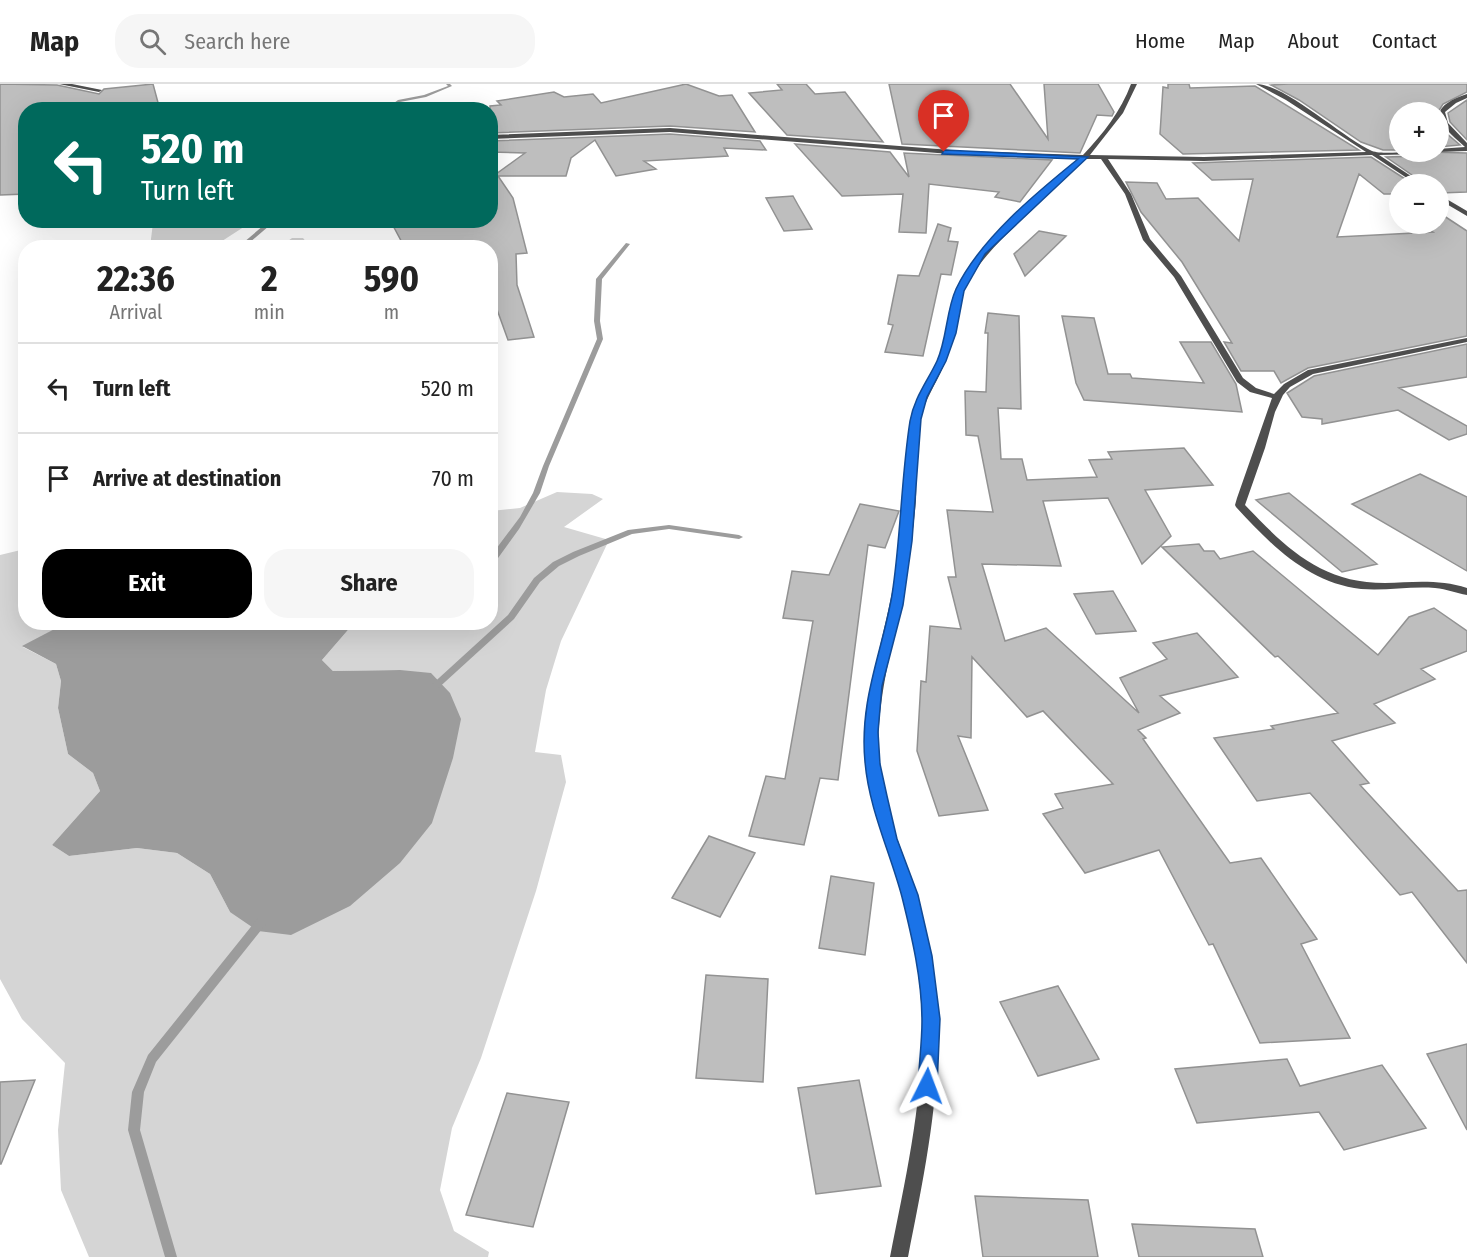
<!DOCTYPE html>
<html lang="en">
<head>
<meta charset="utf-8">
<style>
  :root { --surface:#fff; --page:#f6f6f6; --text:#222; --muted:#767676; --line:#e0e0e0; --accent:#000 }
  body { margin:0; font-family:"Fira Sans Condensed",sans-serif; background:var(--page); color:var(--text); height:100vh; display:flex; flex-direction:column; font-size:22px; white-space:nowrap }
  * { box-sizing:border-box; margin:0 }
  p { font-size:20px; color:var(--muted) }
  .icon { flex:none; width:33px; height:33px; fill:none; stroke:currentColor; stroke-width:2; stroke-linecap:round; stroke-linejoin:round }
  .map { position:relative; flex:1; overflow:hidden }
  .side { position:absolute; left:18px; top:156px; width:480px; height:390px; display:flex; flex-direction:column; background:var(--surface); border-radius:24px; box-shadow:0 6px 24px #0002 }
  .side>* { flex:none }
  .hud { position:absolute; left:18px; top:18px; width:480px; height:126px; border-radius:24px; box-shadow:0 6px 24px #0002; background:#00695c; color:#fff; overflow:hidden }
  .fabs { position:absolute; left:1389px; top:18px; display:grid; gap:12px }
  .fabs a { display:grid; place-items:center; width:60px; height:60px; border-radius:50%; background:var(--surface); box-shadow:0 6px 24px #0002; font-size:30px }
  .pin { position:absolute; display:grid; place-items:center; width:51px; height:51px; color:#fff; margin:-62px -26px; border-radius:50% 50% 50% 0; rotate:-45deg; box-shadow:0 0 6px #0007 }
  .pin .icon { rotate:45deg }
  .me { position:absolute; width:66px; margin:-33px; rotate:3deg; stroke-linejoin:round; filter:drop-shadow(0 0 4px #0008) }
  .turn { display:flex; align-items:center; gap:21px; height:126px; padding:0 24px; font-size:27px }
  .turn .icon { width:78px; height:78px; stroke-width:2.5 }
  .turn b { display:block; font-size:42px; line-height:51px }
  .eta { display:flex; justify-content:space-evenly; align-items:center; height:102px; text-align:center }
  .eta b { font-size:36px; font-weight:700; line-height:42px }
  .cta { display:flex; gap:12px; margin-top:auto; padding:12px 24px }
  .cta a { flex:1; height:69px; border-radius:24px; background:var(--accent); color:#fff; font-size:24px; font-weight:700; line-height:69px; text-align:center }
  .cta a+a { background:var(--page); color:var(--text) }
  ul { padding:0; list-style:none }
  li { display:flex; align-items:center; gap:18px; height:90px; padding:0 24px; border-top:2px solid var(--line) }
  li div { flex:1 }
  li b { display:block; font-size:22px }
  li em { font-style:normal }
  header { display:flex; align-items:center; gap:36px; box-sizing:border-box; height:84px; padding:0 30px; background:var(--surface); border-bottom:2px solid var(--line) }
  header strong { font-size:28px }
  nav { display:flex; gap:33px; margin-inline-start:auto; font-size:21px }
  .search { width:420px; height:54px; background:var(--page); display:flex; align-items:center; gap:15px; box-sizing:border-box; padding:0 21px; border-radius:24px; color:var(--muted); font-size:22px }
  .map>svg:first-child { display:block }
</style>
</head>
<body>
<header>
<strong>Map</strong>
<div class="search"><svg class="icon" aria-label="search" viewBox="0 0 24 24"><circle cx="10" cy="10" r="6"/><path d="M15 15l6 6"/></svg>Search here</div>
<nav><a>Home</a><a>Map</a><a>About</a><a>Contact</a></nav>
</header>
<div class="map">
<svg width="1467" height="1173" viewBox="0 0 1467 1173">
  <rect width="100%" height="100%" fill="#fff"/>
  <!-- green -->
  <path fill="#d5d5d5" d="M 160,136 L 253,137 L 219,159 L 284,160 L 292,154 L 303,154 L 307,159 L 305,164 L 150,163 L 153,139 Z
    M 557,408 L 592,410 L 603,415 L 564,443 L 609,456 L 561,557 L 546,606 L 535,668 L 561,671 L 566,698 L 536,807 L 481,974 L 452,1044 L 440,1106 L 454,1147 L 489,1168 L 488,1173 L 89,1173 L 61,1106 L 58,1046 L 65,979 L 22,935 L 0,895 L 0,471 L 25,465 L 26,538 L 66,539 L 23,563 L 56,580 L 61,597 L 58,624 L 68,670 L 93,689 L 100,707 L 52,761 L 69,772 L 137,764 L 177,769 L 210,790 L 230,828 L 400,586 L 333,587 L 322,576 L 354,539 L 490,538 L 491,427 L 520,424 Z"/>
  <!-- water -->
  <path fill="#9c9c9c" d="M 66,539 L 354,539 L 322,576 L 333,587 L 400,586 L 431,589 L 450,609 L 461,635 L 453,674 L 432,739 L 400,779 L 350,822 L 291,851 L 258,847 L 230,828 L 210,790 L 177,769 L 137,764 L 69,772 L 52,761 L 100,707 L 93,689 L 68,670 L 58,624 L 61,597 L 56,580 L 22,562 Z"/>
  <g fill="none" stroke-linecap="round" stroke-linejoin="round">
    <!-- stream -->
    <path fill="#9c9c9c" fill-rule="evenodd" d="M 446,0 L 450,0 L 452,2 L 426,13 L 400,18 L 398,19 L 403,26 L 399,26 L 394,19 L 398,16 L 424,11 L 448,2 Z
      M 270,136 L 276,136 L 243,164 L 237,164 Z
      M 626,159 L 630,160 L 602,195 L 600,237 L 603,255 L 549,382 L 540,409 L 519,445 L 493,481 L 490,481 L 490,473 L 520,433 L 533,409 L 543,382 L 597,255 L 594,237 L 596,195 Z
      M 669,441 L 739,451 L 743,453 L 739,455 L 669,445 L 632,450 L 579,472 L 559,482 L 540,498 L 514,535 L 434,608 L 428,608 L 427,606 L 428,604 L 508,531 L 534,494 L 553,478 L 573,468 L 628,446 Z
      M 262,833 L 266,834 L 267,837 L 266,840 L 156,978 L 144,1008 L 140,1046 L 177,1173 L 165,1173 L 128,1046 L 132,1008 L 148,971 L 258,834 Z"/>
  </g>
  <!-- building -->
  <path fill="#bebebe" stroke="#929292" stroke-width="1.5" d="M 0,0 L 57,1 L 99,10 L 104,5 L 153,0 L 160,26 L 26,26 L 26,110 L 0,111 Z
    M 686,0 L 719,12 L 732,11 L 755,48 L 670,42 L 490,49 L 490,22 L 501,21 L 497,17 L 554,8 L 564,13 L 593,10 L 601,19 Z
    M 777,0 L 806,0 L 815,10 L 845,8 L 883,58 L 787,51 L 749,9 L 782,6 Z
    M 889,0 L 1010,0 L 1048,55 L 1044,0 L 1098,0 L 1114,28 L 1112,32 L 1097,31 L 1080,69 L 902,60 Z
    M 1168,0 L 1189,0 L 1190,4 L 1255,2 L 1359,66 L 1183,70 L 1160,50 L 1163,3 L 1168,4 Z
    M 1288,0 L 1467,0 L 1467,8 L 1443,20 L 1438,28 L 1400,28 L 1400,66 L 1383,66 L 1361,58 L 1299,16 L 1271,1 Z
    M 1467,16 L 1467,56 L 1450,38 L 1448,29 Z
    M 1438,36 L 1446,49 L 1460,61 L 1438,63 Z
    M 670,50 L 760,57 L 766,66 L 724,64 L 728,72 L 644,77 L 656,85 L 616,92 L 595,56 L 571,74 L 566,92 L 498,92 L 513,114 L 527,169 L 516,170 L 517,201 L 534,253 L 508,256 L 490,206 L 490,164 L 405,164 L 390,136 L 490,136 L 490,81 L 496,90 L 525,69 L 490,68 L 490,57 Z
    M 795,60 L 890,68 L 909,93 L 904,69 L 1052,76 L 1020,118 L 995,113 L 999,108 L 929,100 L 926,149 L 899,148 L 903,110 L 842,112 Z
    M 1429,68 L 1467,69 L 1467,108 L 1440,109 L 1438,100 L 1425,100 L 1386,73 L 1424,72 Z
    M 1371,73 L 1413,100 L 1400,100 L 1400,122 L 1392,116 L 1396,110 L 1384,110 L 1359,90 L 1337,153 L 1433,148 L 1421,140 L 1438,140 L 1438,128 L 1467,147 L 1467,252 L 1308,284 L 1281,299 L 1274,287 L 1241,287 L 1224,258 L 1232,259 L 1182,178 L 1141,128 L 1126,98 L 1157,99 L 1166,115 L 1198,114 L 1239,157 L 1253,95 L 1212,96 L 1193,79 Z
    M 793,112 L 798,121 L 812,145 L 784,147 L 766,114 Z
    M 938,140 L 951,144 L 948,157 L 958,158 L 951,191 L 941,190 L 923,272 L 885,268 L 893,241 L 888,240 L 898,191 L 919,192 Z
    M 1039,147 L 1066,152 L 1025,192 L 1014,170 Z
    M 988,229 L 1019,232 L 1021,325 L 998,324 L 1001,375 L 1022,375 L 1027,396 L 1097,393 L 1089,376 L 1112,375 L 1108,368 L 1184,364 L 1213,401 L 1145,406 L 1171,452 L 1142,480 L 1108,414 L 1043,417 L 1061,482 L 982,480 L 1005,557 L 1046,544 L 1139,629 L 1120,594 L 1167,575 L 1153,559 L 1197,549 L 1238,593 L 1160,612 L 1180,629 L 1138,646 L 1146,654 L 1143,655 L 1230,779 L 1261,774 L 1317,855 L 1301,860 L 1350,954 L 1260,959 L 1213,860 L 1209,861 L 1159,766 L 1085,789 L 1043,730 L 1063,724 L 1055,710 L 1113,700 L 1043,627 L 1027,633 L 972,573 L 971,654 L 958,652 L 988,726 L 939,732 L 917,667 L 921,597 L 926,598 L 930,542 L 961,545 L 948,493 L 956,493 L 947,426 L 993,428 L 978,352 L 966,351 L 965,307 L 986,308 L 988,249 L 985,249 Z
    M 1062,232 L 1094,234 L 1108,290 L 1130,290 L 1132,294 L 1204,299 L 1180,258 L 1211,258 L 1236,300 L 1242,328 L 1084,316 L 1076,299 Z
    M 1467,260 L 1467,293 L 1399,304 L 1467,342 L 1467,350 L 1449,356 L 1398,326 L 1322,340 L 1322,335 L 1302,333 L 1287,309 L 1314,292 Z
    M 1420,390 L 1467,413 L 1467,487 L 1352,420 Z
    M 1289,409 L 1377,480 L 1342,488 L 1256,416 Z
    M 860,420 L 899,427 L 885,464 L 868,461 L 838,696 L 820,694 L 804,761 L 749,752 L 766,692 L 785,695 L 813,537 L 783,534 L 792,487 L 829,491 Z
    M 1199,460 L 1204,467 L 1214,467 L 1220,475 L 1253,467 L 1378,571 L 1409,533 L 1434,524 L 1467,547 L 1467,567 L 1421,585 L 1435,595 L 1374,620 L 1395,639 L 1332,657 L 1369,699 L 1360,701 L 1458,807 L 1467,806 L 1467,879 L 1412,808 L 1400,811 L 1310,709 L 1257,717 L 1214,654 L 1274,645 L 1271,642 L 1338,629 L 1278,572 L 1275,573 L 1162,463 Z
    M 1113,507 L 1136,547 L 1096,550 L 1074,510 Z
    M 709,752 L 755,769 L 720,833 L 672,814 Z
    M 831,792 L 874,799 L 865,871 L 819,864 Z
    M 706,891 L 768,895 L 763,998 L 696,994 Z
    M 1058,902 L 1099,975 L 1038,992 L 1000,918 Z
    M 1467,960 L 1467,1046 L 1427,970 Z
    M 1287,975 L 1300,1002 L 1382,981 L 1426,1044 L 1344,1066 L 1319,1028 L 1197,1039 L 1175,985 Z
    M 35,996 L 1,1080 L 0,1080 L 0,998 Z
    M 859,996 L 881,1102 L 816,1110 L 798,1004 Z
    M 507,1009 L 569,1018 L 533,1143 L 466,1131 Z
    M 975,1112 L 1088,1116 L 1098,1173 L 983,1173 Z
    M 1132,1140 L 1255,1145 L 1263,1173 L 1139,1173 Z"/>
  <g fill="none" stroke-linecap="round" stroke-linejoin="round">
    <!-- street -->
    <path fill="#4e4e4e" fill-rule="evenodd" d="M 59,0 L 72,0 L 102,6 L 99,8 Z
      M 1131,0 L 1137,0 L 1123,29 L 1090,71 L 1204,73 L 1366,68 L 1286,16 L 1256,0 C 1285,0 1343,54 1372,67 C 1382,71 1414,67 1427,68 L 1424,70 L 1379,71 L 1423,100 L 1416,100 L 1372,71 L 1204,77 L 1108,75 L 1131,110 L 1150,155 L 1181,192 L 1243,294 L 1256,304 L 1274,310 L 1284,300 L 1308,286 L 1467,254 L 1467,258 L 1313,290 L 1290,303 L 1283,311 L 1275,328 L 1265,364 L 1245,421 C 1286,464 1321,499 1385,499 C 1413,498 1440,495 1467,504 L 1467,511 C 1456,509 1447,505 1435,504 C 1411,502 1386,507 1361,505 C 1308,499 1271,461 1236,423 L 1235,421 L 1237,414 L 1272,314 L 1250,308 L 1237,298 L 1174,193 L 1143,156 L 1125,110 L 1101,75 L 1086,75 L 1080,80 C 1064,94 1049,109 1034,124 C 1006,151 975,177 961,214 C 953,234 954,256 946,276 C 937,300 921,320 918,346 C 915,370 917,393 916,416 C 914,442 910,467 906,492 C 896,553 875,613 879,676 C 881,717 898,755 911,793 C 919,817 925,842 930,867 C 950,969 928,1072 908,1173 L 890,1173 C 910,1072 935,967 914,864 C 910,841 905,818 898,796 C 885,757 868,719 866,677 C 862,614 885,553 895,492 C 900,467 904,442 906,416 C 908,391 905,365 910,340 C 914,316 929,297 938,275 C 946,255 946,233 954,213 C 968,176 999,149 1028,123 C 1045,106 1061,90 1079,75 L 963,71 L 670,48 L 490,55 L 490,51 L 670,44 L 963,67 L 1083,71 C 1103,50 1121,27 1131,0 Z
      M 1467,10 L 1467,14 L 1456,19 L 1445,28 L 1448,39 L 1467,59 L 1467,67 L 1436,68 L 1438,68 L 1438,65 L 1465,63 C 1439,40 1423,25 1467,10 Z
      M 1438,110 L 1467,127 L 1467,132 L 1438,115 Z"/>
  </g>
  <!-- route -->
  <path fill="#1a73e8" stroke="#114b97" stroke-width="1.5" d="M 944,66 L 1088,73 L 985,170 L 964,207 L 956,249 L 946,277 L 927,313 L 921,335 L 912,457 L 903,521 L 882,602 L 878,648 L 880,680 L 887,712 L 897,755 L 918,811 L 932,872 L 940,935 L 937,1002 L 934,1008 L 927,1011 L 920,1008 L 918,1002 C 919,980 922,958 922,937 C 922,896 912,853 902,813 C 890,768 869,725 865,678 C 859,616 882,569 892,511 C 901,453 901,394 910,337 C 914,314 927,298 937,277 C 947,255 946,227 956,205 C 980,155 1036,109 1078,75 L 942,70 Z"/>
</svg>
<div class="fabs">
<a>+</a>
<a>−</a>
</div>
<div class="pin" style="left:944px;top:68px;background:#d93025"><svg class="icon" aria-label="arrive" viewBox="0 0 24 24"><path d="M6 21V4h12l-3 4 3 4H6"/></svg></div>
<svg class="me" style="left:927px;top:1002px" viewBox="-20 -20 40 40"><path d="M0-17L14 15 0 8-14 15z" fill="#1a73e8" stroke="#fff" stroke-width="4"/></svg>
<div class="hud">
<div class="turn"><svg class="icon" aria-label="left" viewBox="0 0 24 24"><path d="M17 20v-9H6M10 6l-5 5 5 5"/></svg><div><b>520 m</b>Turn left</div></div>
</div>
<section class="side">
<div class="eta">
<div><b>22:36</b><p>Arrival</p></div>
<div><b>2</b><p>min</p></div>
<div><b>590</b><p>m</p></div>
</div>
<ul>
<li><svg class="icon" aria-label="left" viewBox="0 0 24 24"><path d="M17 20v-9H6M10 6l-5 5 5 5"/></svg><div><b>Turn left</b></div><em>520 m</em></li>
<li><svg class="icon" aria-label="arrive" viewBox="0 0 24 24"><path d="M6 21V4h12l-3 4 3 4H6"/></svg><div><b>Arrive at destination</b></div><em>70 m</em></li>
</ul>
<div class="cta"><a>Exit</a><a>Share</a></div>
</section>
</div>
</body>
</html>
